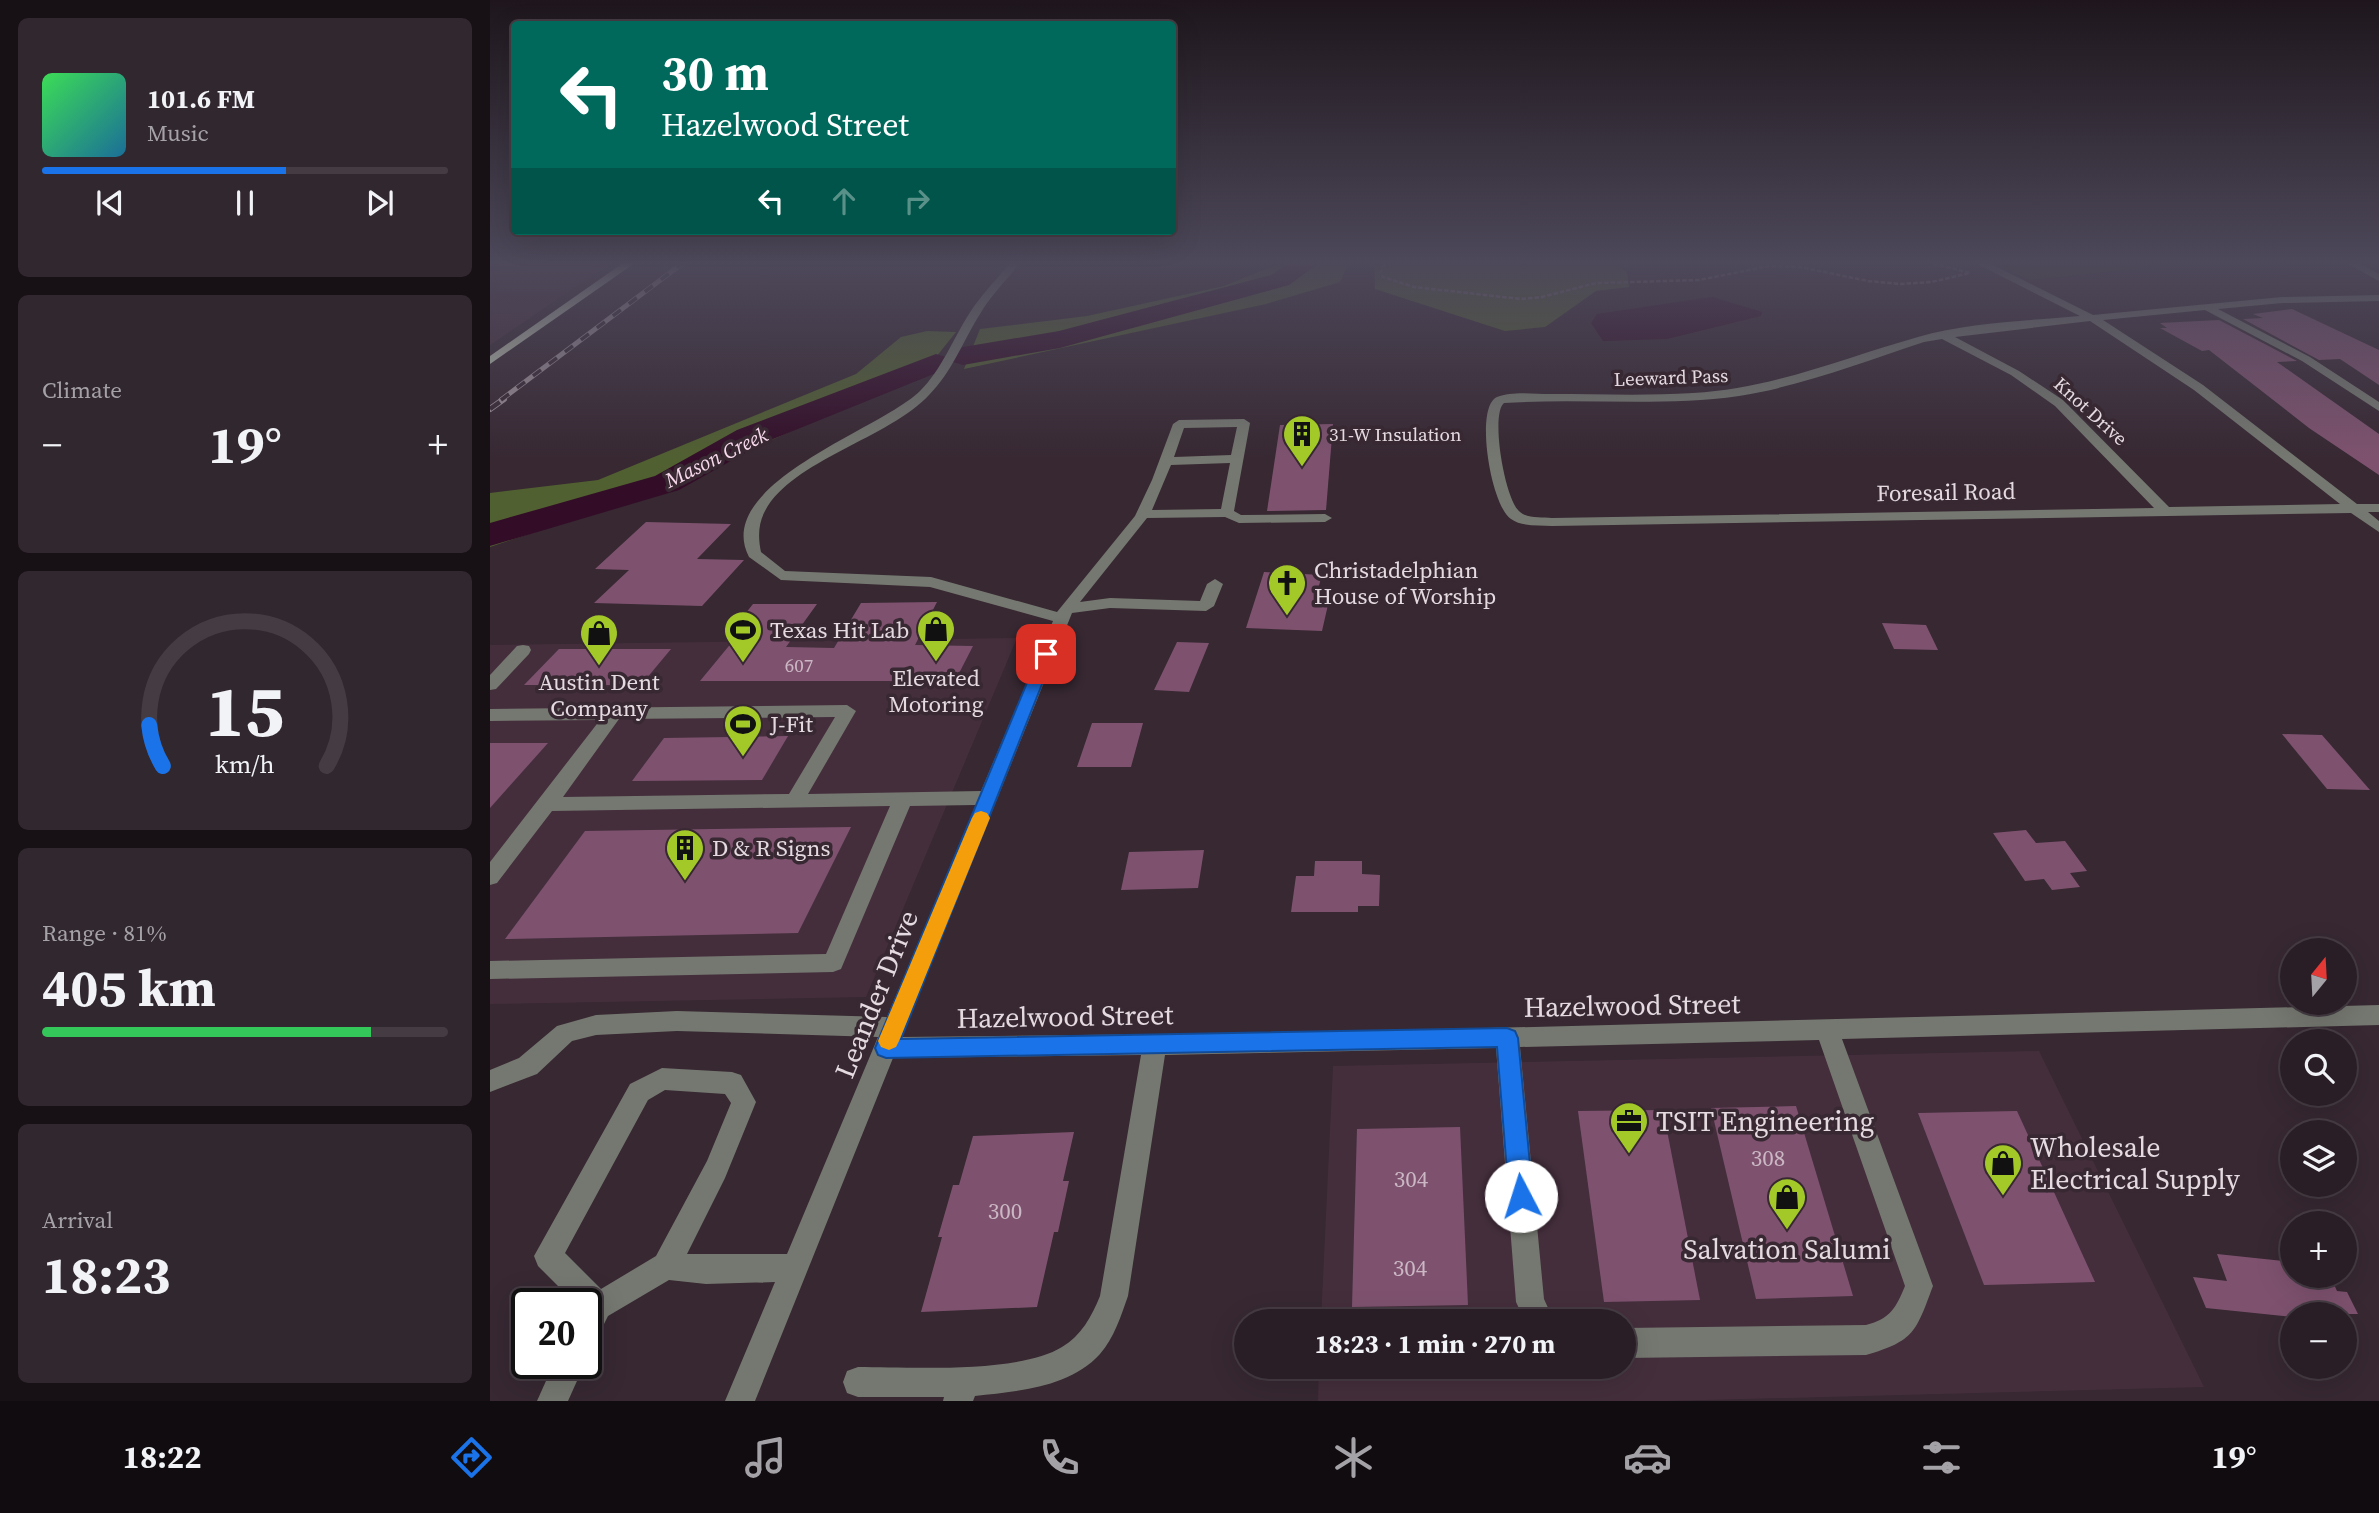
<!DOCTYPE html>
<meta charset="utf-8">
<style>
:root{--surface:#291e26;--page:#31272e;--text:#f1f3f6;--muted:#a5a2a7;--line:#453c43;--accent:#1a73e8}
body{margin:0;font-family:"Source Serif 4",serif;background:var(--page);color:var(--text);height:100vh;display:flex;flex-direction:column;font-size:26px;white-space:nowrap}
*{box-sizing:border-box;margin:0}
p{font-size:23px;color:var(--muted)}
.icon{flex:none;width:38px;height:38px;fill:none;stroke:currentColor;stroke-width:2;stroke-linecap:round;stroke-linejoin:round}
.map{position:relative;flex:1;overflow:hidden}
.side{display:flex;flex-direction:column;gap:18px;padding:18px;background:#171015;width:490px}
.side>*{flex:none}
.hud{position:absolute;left:21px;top:21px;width:665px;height:214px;border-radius:7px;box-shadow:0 7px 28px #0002,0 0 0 2px var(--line);background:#00695c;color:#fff;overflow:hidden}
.needle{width:46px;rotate:18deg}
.controls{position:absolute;left:1790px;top:938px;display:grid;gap:14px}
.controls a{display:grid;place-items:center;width:77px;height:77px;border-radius:50%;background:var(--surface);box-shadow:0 7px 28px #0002,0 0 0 2px var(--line);font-size:35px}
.speed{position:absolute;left:21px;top:1288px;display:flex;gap:14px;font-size:35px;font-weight:700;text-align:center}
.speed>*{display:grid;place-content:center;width:91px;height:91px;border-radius:50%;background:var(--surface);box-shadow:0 7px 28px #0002,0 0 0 2px var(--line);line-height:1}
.speed .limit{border:4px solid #111;border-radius:10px;background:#fff;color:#111}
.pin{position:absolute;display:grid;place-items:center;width:60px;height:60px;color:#fff;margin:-30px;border-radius:14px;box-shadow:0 4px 10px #0006}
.me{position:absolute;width:77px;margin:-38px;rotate:355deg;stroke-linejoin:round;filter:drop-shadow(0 0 5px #0008)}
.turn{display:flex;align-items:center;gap:24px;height:147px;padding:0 35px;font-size:32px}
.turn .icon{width:91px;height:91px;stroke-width:2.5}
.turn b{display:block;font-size:49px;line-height:60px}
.lanes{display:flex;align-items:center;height:66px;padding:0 35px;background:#0003;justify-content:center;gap:35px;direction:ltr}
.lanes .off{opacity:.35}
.big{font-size:52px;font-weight:700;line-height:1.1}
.side .card{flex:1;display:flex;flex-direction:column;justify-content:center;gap:10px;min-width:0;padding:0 24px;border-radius:10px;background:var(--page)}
.side .dial{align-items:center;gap:0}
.dial svg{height:182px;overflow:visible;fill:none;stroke:var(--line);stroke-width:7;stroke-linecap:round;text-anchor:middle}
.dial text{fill:var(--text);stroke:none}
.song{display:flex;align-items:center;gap:21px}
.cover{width:84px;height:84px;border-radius:10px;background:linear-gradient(135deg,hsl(130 70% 55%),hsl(200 70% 35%))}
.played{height:7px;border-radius:4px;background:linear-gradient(90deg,var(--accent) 60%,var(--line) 60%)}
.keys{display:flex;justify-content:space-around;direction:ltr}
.heat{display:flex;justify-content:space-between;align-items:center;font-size:38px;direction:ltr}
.charge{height:10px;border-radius:5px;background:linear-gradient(90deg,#34c759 81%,var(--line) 0)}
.trip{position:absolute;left:744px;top:1309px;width:402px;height:70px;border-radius:35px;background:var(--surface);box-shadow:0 7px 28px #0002,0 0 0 2px var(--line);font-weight:700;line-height:70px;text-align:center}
.dock{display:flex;height:112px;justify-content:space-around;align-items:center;background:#100c0f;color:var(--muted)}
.dock .icon{width:49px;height:49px}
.dock .active{color:var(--accent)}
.dock b{font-size:32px;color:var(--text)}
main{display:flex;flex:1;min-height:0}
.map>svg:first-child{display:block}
.built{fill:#442e3c}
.green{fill:#3a461a}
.forest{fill:#516031}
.water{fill:#330d28}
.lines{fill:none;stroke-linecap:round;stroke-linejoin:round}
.river{fill:#330d28;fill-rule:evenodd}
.building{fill:#7e526f}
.path{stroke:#81747c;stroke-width:2.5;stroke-dasharray:4.5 2;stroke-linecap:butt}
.minor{fill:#757870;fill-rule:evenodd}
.major{fill:#bdc4b2;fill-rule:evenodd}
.rail-far1-casing{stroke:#9e9199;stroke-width:5}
.rail-casing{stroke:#9e9199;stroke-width:6}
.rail-far1{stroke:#372832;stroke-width:3.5;stroke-dasharray:10;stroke-linecap:butt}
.rail{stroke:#372832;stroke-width:4.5;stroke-dasharray:12;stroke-linecap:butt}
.route{fill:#1a73e8;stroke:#114b97;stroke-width:2}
.slow{fill:#f59e0b}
.labels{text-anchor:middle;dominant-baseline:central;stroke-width:7;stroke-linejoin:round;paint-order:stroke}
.far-street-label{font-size:19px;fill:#e5dae0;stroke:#372832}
.far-poi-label{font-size:19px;fill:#e5dae0;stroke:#372832;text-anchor:start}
.number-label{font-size:19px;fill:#cbb8c4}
.far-water-label{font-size:21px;font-style:italic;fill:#f8daed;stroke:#372832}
.street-label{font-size:23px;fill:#e5dae0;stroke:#372832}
.poi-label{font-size:23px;fill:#e5dae0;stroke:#372832;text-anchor:start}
.near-number-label{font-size:23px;fill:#cbb8c4}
.near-street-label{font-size:28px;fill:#e5dae0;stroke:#372832}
.near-poi-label{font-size:28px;fill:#e5dae0;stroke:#372832;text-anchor:start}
</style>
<main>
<section class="side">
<div class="card">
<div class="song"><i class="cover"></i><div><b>101.6 FM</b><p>Music</p></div></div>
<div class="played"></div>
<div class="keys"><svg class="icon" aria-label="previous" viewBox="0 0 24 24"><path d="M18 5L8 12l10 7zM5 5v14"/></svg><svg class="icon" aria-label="pause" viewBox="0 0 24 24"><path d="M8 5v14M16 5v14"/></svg><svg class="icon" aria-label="next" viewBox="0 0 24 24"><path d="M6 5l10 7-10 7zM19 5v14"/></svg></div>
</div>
<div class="card"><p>Climate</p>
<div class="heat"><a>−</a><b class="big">19°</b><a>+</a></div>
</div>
<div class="card dial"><svg viewBox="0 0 100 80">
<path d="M14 69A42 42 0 1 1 86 69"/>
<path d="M14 69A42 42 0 0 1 8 51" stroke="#1a73e8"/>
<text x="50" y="56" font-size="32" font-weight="700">15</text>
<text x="50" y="72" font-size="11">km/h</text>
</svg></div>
<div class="card"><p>Range · 81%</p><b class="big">405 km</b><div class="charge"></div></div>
<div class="card"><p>Arrival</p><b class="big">18:23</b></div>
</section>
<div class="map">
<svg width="1889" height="1401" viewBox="0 0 1889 1401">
<rect width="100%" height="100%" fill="#372832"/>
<!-- built -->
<g class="built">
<path d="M0,263H121L0,345Z"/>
<path d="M527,638L376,997L0,1004V645Z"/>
<path d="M1549,1051L1714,1387L1178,1401H828L829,1367H1134V1321H831L843,1066Z"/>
</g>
<!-- green -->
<path class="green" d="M1502,263H1700L1540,280Z"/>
<!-- forest -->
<g class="forest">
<path d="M790,263H859L850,282L776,304L474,369L490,329L597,316L734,286Z"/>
<path d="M884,263H1125L1137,272L1139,287L1106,291L1055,327L1015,331L885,289Z"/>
<path d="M437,331L466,332L434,372L163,493L0,547V493L108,480L366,374L411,337Z"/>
</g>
<!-- water -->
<path class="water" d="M1222,297L1272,312L1271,316L1177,339L1113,341L1101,323L1107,314Z"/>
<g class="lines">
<!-- river -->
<g class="river">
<path d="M799,263H829L799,285L570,348L473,365L463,362L458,356L463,350L473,347L569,331L781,275Z"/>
<path d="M446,354L456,357L461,363L456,369L271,444L189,490L0,546V523L165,476L247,430Z"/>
</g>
</g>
<!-- building -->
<g class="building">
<path d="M1802,309L1889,350V385L1850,359L1829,360L1753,319L1773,318L1763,314Z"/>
<path d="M1729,320L1807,361L1787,362L1889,434V475L1819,428L1719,350L1712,351L1670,328H1677L1670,323Z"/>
<path d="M843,424L836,510L777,511L790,425Z"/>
<path d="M156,522L241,524L207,559L254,560L212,606L104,603L139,570L105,569Z"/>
<path d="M774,572L832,575L826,596H840L832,631L756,628Z"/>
<path d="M447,602L425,645L483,646L465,681H210L257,624H247L263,604H327L296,647L344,648L371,603Z"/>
<path d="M1392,623L1436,625L1448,650L1404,649Z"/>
<path d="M687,642L719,643L699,692L664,690Z"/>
<path d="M69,649H181L151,685H34Z"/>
<path d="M602,723H653L641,767H587Z"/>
<path d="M1792,734L1832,735L1880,790L1837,789Z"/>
<path d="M298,736L272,780L142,781L174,738Z"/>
<path d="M0,743H58L0,808Z"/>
<path d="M361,827L308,933L15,939L95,831Z"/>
<path d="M1536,830L1546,843L1575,841L1597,871L1580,873L1590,887L1562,890L1554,879L1535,881L1503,833Z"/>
<path d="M714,850L708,888L631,890L639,852Z"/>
<path d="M825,861H872V874L890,875L889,906H868V912H801L806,876H824Z"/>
<path d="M1306,1106L1363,1296L1266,1299L1221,1108Z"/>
<path d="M1173,1110L1210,1300L1114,1302L1088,1111Z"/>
<path d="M1527,1111L1605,1282L1494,1285L1428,1113Z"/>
<path d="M970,1127L978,1305L862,1307L867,1129Z"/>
<path d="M584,1132L573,1181H579L568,1232H564L547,1307L431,1312L452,1237H448L463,1185H469L483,1136Z"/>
<path d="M1727,1254L1802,1262V1276H1840L1847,1291L1857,1292L1868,1314H1802V1317L1716,1308L1703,1277L1737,1281Z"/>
</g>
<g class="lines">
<!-- path -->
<path class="path" d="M895,263L891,272L893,277L924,287L1031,299L1052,297L1106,283L1209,280L1279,266L1310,267L1378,281L1410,284L1441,282L1480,273L1442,263"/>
<!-- minor -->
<g class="minor">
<path d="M520,263H530C517,280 501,295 490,314C473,341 462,372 439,395C399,438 301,461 275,511C268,524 268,538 271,552L295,571L441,577L567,612L645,516L662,480L683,424L689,420L754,419L760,423L744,511L751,515L835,514L842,518L835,522L749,523L735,517L657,518L590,602L620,598L710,601L717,584L725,579L733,584L724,606L716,611L620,608L582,613L411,1037L846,1032L1889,1005V1025L1352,1039L1443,1286C1426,1331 1425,1341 1376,1355L1134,1358V1328L1376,1325C1400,1319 1406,1308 1415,1286L1329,1040L1030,1047L1054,1299L1064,1321H1035L1026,1302L1006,1048L675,1055L638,1296C631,1316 624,1338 610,1354C579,1388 528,1391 485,1396L483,1401H453L454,1397H368L357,1393L353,1382L357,1371L368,1367C420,1367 528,1374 572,1347C591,1336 602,1316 610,1296L651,1055L403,1058L265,1401H235L285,1282L216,1284L179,1280L118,1316L106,1340L96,1344V1304H86L48,1266L44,1256L140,1084L172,1068L242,1072L251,1075L266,1102L235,1178L197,1254H297L388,1037L187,1031L106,1035L82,1041L47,1074L0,1092V1070L29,1058L67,1026L106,1015L187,1011L397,1017L486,805L420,806L351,969L343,972L0,979V961L336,954L400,806L62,811L7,883L0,885V862L110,720L0,721V709L357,705L366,711L318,794L491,791L563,621L440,587L291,580L259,557C221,484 392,429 430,391C452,369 463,339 479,314C491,295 506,280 520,263ZM747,427L741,455L684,457L694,428ZM740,463L731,509L662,510L681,465ZM345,717L299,794L73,797L129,719ZM175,1090L235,1094L241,1103L217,1161L166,1256L111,1289L75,1253L158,1100Z"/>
<path d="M1485,263H1499L1603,315L1792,297L1889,295V301L1792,303L1728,309L1820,357L1889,402V411L1812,361L1715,310L1613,320L1713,385L1867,504H1889V512H1878L1889,521V532L1861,513L1062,526C1049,525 1032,527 1021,519C1001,506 984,407 1007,397C1022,391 1044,394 1060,394C1107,394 1155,396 1203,393C1282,389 1353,358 1428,337C1479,322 1537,321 1590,316ZM1600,321L1704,390L1850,504L1679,507L1573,400L1529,371L1465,337ZM1452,339L1521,375L1565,406L1664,508L1062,518C1052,517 1038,519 1030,512C1015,501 1000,414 1014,403C1092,398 1172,407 1249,396C1312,386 1373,362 1434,342Z"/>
<path d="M1856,263H1869L1889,274V281Z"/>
<path d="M33,645L39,646L41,650L39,654L6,689L0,690V675L27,646Z"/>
<path d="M64,1363H95L78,1401H47Z"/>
</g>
<!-- major -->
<path class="major" d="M133,263H145L0,364V356Z"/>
<defs>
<path id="rail-far1" d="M11,400L193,263"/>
<path id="rail" d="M0,409L14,399"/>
</defs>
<!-- rail-far1 casing -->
<use href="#rail-far1" class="rail-far1-casing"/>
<!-- rail casing -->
<use href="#rail" class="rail-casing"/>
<!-- rail-far1 -->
<use href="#rail-far1" class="rail-far1"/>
<!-- rail -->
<use href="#rail" class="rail"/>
</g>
<!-- sky -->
<linearGradient id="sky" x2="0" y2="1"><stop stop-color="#1e161c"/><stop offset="0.57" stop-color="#4d485a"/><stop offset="1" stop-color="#4d485a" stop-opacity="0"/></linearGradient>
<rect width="1889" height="460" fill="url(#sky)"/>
<!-- route -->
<path class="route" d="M556,649L564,654L411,1039L1017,1028L1025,1031L1028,1038L1043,1196L1039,1204L1031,1208L1022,1204L1019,1196L1007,1047L396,1058L388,1055L385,1048L549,654Z"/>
<!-- slow -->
<path class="slow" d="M491,811L497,813L500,818L409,1041L406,1047L399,1050L391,1047L388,1041L482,818L485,813Z"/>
<!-- icons -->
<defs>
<symbol id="building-pin" viewBox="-11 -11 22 30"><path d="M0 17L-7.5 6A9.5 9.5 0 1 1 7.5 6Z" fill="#a2c928" stroke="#372832"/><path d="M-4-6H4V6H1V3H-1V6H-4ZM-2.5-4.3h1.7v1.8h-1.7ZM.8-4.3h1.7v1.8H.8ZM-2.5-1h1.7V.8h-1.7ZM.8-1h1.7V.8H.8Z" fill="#111"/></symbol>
<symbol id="church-pin" viewBox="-11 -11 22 30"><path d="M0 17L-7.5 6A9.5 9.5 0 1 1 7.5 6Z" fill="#a2c928" stroke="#372832"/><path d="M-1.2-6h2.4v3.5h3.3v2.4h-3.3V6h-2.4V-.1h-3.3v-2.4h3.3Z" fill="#111"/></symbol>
<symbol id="shop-pin" viewBox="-11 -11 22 30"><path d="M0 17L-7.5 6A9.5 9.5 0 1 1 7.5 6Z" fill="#a2c928" stroke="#372832"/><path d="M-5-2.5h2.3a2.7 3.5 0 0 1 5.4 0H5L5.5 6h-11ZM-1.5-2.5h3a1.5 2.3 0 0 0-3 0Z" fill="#111"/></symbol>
<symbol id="stadium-pin" viewBox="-11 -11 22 30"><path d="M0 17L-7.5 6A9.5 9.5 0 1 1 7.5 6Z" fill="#a2c928" stroke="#372832"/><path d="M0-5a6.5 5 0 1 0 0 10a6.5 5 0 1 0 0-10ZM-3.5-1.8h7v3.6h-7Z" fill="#111"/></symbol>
<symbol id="office-pin" viewBox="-11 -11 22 30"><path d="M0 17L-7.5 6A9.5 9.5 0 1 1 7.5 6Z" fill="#a2c928" stroke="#372832"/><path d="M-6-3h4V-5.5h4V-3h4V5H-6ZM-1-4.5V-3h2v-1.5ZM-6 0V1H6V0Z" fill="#111"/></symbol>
</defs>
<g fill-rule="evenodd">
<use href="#building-pin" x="790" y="412" width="44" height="60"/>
<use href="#church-pin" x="775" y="561" width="44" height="60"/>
<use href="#shop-pin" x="424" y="607" width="44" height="60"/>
<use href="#stadium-pin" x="231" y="608" width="44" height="60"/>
<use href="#shop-pin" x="87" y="611" width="44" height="60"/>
<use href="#stadium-pin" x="231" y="702" width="44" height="60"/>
<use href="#building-pin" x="173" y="826" width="44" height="60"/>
<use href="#office-pin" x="1117" y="1099" width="44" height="60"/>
<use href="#shop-pin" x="1491" y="1141" width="44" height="60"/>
<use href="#shop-pin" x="1275" y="1175" width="44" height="60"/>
</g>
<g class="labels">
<!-- far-street labels -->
<g class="far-street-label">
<text transform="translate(1181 377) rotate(-2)">Leeward Pass</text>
<text transform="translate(1601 411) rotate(42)">Knot Drive</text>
</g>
<!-- far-poi labels -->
<g class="far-poi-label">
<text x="839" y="434">31-W Insulation</text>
</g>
<!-- number labels -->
<g class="number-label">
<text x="309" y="665">607</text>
</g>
<!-- far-water labels -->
<g class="far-water-label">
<text transform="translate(226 457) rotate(-26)">Mason Creek</text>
</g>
<!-- street labels -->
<g class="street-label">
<text transform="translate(1456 492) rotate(-1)">Foresail Road</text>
</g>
<!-- poi labels -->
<g class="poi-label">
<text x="824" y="570">Christadelphian<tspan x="824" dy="26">House of Worship</tspan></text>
<text x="280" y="630">Texas Hit Lab</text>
<text x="446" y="678" text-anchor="middle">Elevated<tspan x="446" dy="26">Motoring</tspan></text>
<text x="109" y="682" text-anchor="middle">Austin Dent<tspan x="109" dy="26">Company</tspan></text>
<text x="280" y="724">J-Fit</text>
<text x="222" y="848">D &amp; R Signs</text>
</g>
<!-- near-number labels -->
<g class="near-number-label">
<text x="1278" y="1158">308</text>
<text x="921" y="1179">304</text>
<text x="515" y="1211">300</text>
<text x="920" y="1268">304</text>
</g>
<!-- near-street labels -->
<g class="near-street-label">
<text transform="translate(386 994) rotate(-68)">Leander Drive</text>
<text transform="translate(1142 1005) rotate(-1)">Hazelwood Street</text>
<text transform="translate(575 1016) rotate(-1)">Hazelwood Street</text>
</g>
<!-- near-poi labels -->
<g class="near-poi-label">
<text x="1166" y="1121">TSIT Engineering</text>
<text x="1540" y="1147">Wholesale<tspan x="1540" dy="32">Electrical Supply</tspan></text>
<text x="1297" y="1249" text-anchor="middle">Salvation Salumi</text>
</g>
</g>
</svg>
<div class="controls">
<a><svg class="needle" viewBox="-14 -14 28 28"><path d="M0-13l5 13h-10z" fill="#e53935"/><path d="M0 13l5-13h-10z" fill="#a5a2a7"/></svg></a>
<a><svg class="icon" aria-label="search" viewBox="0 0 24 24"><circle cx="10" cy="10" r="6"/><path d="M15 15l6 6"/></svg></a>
<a><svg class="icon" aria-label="layers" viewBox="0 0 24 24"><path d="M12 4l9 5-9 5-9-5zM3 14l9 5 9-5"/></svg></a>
<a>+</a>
<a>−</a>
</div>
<div class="speed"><div class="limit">20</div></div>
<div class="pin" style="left:556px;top:654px;background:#d93025"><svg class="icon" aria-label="arrive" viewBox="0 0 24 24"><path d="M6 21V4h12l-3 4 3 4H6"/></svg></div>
<svg class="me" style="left:1031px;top:1196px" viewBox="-20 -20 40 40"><circle r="19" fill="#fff"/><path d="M0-13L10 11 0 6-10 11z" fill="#1a73e8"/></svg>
<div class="trip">18:23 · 1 min · 270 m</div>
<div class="hud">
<div class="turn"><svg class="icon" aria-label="left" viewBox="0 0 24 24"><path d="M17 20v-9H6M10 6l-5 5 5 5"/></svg><div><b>30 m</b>Hazelwood Street</div></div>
<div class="lanes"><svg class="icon" aria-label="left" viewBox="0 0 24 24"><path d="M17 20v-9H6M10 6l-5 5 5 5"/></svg><svg class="icon off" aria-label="ahead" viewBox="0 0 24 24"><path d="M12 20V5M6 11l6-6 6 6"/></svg><svg class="icon off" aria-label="right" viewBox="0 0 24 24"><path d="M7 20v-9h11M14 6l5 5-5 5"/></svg></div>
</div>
</div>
</main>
<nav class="dock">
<b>18:22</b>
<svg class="icon active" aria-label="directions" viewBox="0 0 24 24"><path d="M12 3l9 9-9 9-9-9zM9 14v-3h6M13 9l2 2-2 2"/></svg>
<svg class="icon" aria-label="music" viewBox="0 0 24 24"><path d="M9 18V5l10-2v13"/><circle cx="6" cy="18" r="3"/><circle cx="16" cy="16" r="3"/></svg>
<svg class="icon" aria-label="phone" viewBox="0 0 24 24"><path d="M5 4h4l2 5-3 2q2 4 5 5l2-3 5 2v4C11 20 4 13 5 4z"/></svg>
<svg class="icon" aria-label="climate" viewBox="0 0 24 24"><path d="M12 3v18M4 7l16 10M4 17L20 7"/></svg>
<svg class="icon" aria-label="car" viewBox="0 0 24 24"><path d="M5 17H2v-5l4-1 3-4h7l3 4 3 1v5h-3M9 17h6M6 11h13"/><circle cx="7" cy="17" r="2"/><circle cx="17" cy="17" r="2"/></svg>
<svg class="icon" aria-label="filters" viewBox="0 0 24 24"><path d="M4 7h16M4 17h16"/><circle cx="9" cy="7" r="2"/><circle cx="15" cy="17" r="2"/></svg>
<b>19°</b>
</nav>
